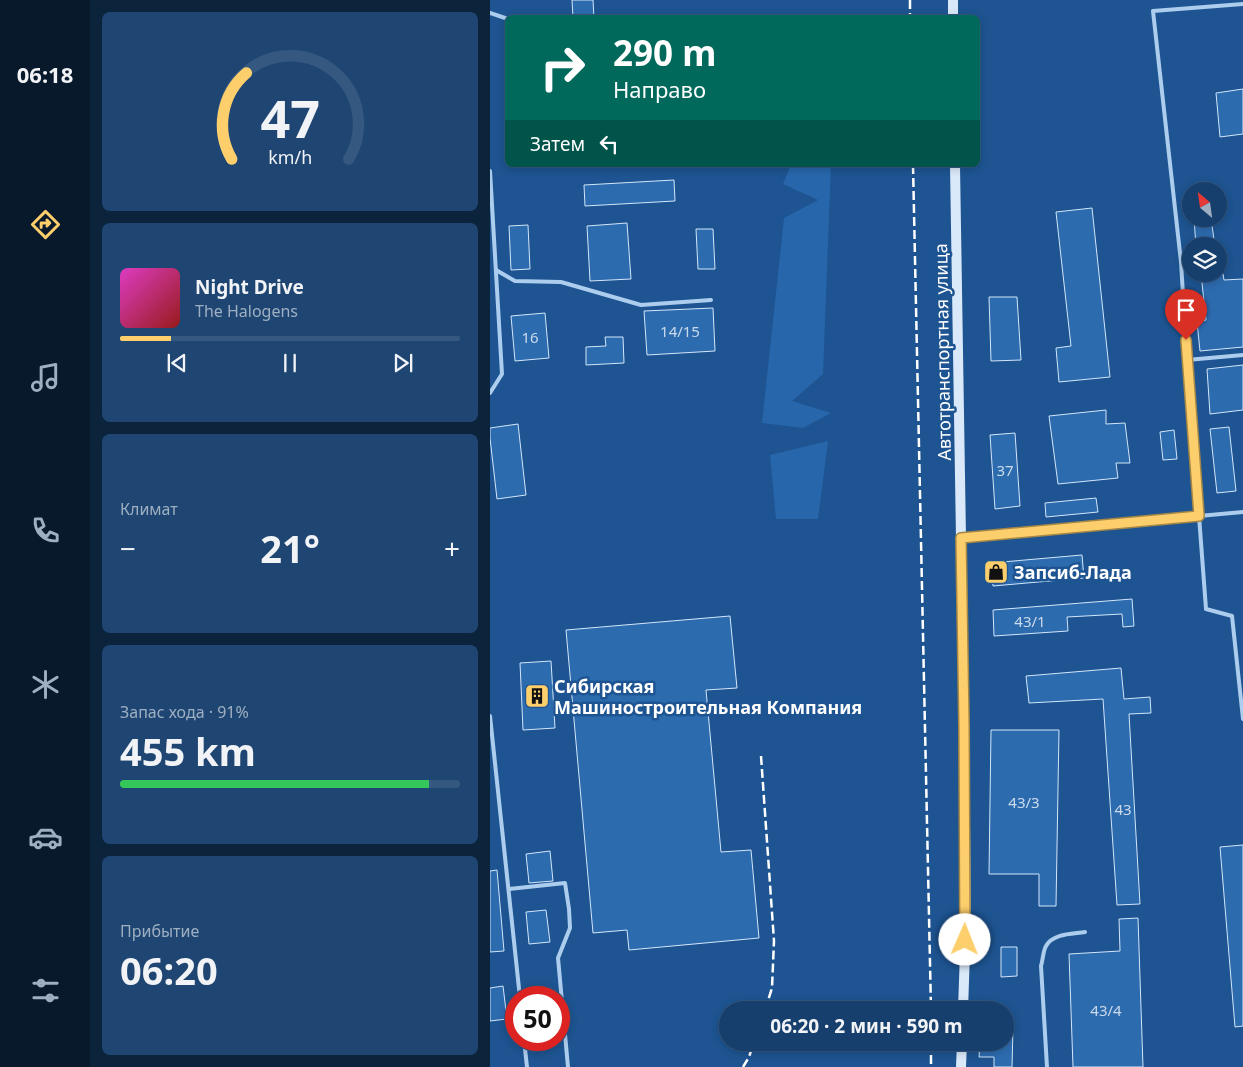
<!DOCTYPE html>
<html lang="ru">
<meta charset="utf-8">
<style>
:root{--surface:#163f6d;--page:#1f4672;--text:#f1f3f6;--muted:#9eafc2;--line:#355880;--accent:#fdce6c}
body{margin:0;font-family:"Noto Sans",sans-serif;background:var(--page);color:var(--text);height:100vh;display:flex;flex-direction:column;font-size:19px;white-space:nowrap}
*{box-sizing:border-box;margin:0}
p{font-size:16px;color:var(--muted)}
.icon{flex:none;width:28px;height:28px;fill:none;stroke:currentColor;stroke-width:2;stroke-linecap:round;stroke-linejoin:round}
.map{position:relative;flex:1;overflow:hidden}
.side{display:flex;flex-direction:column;gap:12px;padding:12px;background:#0c233c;width:400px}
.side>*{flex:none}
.hud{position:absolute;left:15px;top:15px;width:475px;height:152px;border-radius:8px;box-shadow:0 2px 8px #0003,0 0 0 1px var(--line);background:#00695c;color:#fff;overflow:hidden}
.needle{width:32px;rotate:331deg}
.fabs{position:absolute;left:692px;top:182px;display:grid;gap:10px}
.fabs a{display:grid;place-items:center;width:45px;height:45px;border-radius:50%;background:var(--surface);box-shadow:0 2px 8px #0003,0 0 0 1px var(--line);font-size:25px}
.speed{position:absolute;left:15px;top:986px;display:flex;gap:10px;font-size:25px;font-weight:700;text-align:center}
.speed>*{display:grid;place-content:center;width:65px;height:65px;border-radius:50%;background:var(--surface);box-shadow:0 2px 8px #0003,0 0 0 1px var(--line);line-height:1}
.speed .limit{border:8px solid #d22;background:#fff;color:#111}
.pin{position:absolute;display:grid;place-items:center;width:42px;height:42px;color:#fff;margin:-51px -21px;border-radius:50% 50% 50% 0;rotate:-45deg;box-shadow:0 0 5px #0007}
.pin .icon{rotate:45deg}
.me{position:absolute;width:55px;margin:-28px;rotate:1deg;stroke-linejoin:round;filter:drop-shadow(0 0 4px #0008)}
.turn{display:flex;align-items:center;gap:18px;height:105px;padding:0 25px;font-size:22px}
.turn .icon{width:65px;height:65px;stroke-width:2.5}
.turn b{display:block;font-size:35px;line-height:42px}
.then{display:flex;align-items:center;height:48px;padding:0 25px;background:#0003;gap:10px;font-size:19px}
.big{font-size:38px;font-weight:700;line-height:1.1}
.side .widget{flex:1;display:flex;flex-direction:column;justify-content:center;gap:8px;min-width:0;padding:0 18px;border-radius:8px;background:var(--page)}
.side .dial{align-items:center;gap:0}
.dial svg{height:130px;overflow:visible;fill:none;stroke:var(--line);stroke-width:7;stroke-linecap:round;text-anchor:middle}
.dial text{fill:var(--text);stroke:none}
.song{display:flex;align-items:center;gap:15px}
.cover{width:60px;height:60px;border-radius:8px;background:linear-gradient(135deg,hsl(310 70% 55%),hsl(0 70% 35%))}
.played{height:5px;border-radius:2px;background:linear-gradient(90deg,var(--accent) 15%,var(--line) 15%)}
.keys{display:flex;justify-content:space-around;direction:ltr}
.heat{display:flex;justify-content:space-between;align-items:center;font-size:28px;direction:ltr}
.charge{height:8px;border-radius:4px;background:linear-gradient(90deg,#34c759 91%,var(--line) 0)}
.trip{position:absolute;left:229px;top:1001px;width:295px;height:50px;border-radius:25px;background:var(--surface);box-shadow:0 2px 8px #0003,0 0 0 1px var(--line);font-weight:700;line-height:50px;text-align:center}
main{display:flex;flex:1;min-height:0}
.tabs{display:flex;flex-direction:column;width:90px;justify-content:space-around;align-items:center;background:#09192c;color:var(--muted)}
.tabs .icon{width:35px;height:35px}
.tabs .on{color:var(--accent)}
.tabs b{font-size:22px;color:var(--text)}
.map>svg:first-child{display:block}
.green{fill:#2766aa}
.building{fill:#2d6baf;stroke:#d3e6fa}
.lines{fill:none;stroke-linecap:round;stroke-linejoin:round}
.service{stroke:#adcdee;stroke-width:4}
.secondary{stroke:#dae9fa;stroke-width:10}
.rail{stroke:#fff;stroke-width:2.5;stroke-dasharray:9 4;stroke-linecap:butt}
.route-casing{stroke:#a48646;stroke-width:12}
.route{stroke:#fdce6c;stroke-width:9}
.labels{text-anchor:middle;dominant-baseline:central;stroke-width:5;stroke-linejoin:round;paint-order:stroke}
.number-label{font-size:15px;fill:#cadaeb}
.street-label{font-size:18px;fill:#fff;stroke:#1d5491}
.poi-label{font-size:18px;font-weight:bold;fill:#fff;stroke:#1d5491;text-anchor:start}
</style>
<main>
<nav class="tabs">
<b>06:18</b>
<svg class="icon on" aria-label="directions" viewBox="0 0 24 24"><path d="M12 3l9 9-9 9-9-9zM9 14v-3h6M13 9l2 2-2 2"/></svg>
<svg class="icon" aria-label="music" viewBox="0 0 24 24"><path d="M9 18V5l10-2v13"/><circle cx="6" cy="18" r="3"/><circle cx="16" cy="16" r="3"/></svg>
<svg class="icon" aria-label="phone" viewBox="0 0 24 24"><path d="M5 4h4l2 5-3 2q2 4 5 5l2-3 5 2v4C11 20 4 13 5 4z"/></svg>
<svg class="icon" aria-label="climate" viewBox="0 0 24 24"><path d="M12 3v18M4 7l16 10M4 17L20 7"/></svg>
<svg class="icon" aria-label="car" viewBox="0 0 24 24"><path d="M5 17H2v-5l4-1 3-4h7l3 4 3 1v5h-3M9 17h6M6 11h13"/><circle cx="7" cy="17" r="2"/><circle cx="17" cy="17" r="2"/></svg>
<svg class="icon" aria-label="filters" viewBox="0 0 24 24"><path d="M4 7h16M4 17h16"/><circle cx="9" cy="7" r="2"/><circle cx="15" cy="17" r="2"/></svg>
</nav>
<section class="side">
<div class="widget dial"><svg viewBox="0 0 100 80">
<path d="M14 69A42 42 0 1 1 86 69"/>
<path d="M14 69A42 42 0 0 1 23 16" stroke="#fdce6c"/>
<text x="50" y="56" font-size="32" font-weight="700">47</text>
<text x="50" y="72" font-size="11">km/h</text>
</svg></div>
<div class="widget">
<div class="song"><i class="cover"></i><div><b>Night Drive</b><p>The Halogens</p></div></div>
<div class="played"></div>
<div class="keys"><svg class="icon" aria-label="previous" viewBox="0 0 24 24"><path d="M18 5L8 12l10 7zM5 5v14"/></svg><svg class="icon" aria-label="pause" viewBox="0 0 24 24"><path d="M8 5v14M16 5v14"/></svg><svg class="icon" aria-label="next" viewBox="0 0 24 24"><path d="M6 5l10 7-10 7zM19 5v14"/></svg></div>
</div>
<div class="widget"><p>Климат</p>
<div class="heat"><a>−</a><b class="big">21°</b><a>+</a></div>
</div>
<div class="widget"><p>Запас хода · 91%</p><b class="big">455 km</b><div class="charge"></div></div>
<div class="widget"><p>Прибытие</p><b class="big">06:20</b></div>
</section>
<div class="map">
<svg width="753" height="1067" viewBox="0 0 753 1067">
<rect width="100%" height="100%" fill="#1d5491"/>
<!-- green -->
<g class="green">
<path d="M301,165H341L333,374L302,401L341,413L313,428L272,423L294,218L328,200L293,184Z"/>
<path d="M338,441L328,519H286L280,455Z"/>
</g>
<!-- building -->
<g class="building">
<path d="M82,0H103L104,18H83Z"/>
<path d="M753,89V134L730,137L726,93Z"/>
<path d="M184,180L185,201L95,206L94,185Z"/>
<path d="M602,208L620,377L569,382L566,348L581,346L566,212Z"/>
<path d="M704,219H721L725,246H706Z"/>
<path d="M137,223L141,279L100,281L97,226Z"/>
<path d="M38,225L40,269L21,270L19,226Z"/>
<path d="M206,229H223L225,269H208Z"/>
<path d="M711,274H733L734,280L753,279V347L710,351L707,322L716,320Z"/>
<path d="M499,297H527L531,360L501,361Z"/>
<path d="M223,308L225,351L157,355L154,311Z"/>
<path d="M55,313L59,358L25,361L21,316Z"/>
<path d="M115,337H133L134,363L96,365V347L116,346Z"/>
<path d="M753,365V410L720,414L717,369Z"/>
<path d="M616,410V424L635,423L640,463H626L628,478L568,484L559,416Z"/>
<path d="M28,424L36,495L7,499L0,438V428Z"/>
<path d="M739,427L746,491L727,493L720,429Z"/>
<path d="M684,430L687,459L673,460L670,432Z"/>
<path d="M525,433L530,506L505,509L500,435Z"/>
<path d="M606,498L608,512L556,517L555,503Z"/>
<path d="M592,555L594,578L503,586L501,563Z"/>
<path d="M642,599L644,626L633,627L632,614L577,617L578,631L504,636L503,610Z"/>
<path d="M240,616L247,688L216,690L231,852L261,850L269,938L139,950L137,930L103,933L76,630Z"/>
<path d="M61,661L65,728L33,730L30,663Z"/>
<path d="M631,668L634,699L660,697L661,713L639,714L650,904L627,905L613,699L539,703L536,676Z"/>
<path d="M501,730H569L566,906H549V874H499Z"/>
<path d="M753,845V1026L745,1027L730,847Z"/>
<path d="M60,851L63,881L39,883L36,854Z"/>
<path d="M7,870L14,951L0,952V871Z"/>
<path d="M56,910L60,942L39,944L36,912Z"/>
<path d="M648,918L653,1067H583L579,954L630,951L629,919Z"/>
<path d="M511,947H527V976L511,977Z"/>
<path d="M13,986L17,1019L0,1021V988Z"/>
<path d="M515,1028H523L522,1067H504V1057H489L490,1042H515Z"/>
</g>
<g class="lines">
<!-- service -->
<g class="service">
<path d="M0,13L18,19"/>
<path d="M0,171L12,374L0,393"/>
<path d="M6,270L25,281L71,282L151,305L221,300"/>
<path d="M697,360L753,355"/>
<path d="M753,512L709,516L716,609L742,616L753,719"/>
<path d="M471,538L709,516L697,360L691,262L663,11L753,4"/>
<path d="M0,716L30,998"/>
<path d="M19,889L75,883L79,909L80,928L68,958L78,1067"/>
<path d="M34,1040L37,1067"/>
<path d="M557,1067L551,966C553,960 553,951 556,946C563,933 583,934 595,932"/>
</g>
<!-- secondary -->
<g class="secondary">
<path d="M463,0V18"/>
<path d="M465,165L474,725L476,923L473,1010"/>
<path d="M471,1067L472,1042"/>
</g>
<!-- rail -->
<g class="rail">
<path d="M420,0V18"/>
<path d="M423,165L441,1010"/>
<path d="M271,756L284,941L282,988L275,1010"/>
<path d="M441,1042V1067"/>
<path d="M253,1067L259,1057L264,1042"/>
</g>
</g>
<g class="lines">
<defs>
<path id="route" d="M475,940L474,725L471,538L709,516L696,340"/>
</defs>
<!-- route casing -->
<use href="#route" class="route-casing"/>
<!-- route -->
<use href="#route" class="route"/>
</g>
<!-- icons -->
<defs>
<symbol id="shop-square" viewBox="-11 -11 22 22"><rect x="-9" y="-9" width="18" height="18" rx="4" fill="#fdce6c" stroke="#1d5491"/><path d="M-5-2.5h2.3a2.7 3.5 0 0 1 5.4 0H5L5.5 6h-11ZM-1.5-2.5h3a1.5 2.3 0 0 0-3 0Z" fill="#111"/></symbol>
<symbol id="building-square" viewBox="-11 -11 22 22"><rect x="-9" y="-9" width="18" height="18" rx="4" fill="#fdce6c" stroke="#1d5491"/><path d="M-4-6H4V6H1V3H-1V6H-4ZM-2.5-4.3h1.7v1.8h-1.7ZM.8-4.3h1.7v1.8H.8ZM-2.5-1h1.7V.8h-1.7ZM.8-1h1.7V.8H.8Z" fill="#111"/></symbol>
</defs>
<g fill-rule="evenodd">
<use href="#shop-square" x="492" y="558" width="28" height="28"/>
<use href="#building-square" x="33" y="682" width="28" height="28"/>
</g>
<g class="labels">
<!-- number labels -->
<g class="number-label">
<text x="190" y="331">14/15</text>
<text x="40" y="337">16</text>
<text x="515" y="470">37</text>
<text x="540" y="621">43/1</text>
<text x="534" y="802">43/3</text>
<text x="633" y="809">43</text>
<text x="616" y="1010">43/4</text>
</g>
<!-- street labels -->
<g class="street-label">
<text transform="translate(452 352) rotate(-91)">Автотранспортная улица</text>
</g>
<!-- poi labels -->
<g class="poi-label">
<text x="524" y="572">Запсиб-Лада</text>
<text x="64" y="686">Сибирская<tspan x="64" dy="21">Машиностроительная Компания</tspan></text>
</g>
</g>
</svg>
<div class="fabs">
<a><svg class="needle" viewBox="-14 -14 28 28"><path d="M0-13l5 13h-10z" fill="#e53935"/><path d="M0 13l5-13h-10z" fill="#9eafc2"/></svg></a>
<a><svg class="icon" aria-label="layers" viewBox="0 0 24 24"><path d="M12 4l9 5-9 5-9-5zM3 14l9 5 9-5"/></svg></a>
</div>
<div class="speed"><div class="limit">50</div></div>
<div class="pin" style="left:696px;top:340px;background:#d93025"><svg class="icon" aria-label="arrive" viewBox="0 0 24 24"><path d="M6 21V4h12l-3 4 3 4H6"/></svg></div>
<svg class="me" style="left:475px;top:940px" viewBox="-20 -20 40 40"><circle r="19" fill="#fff"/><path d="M0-13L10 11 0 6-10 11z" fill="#fdce6c"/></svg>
<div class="trip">06:20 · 2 мин · 590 m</div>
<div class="hud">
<div class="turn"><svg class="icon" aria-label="right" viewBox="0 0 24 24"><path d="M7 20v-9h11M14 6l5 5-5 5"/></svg><div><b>290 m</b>Направо</div></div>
<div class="then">Затем<svg class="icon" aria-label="left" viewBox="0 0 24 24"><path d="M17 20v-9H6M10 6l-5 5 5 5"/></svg></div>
</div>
</div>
</main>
